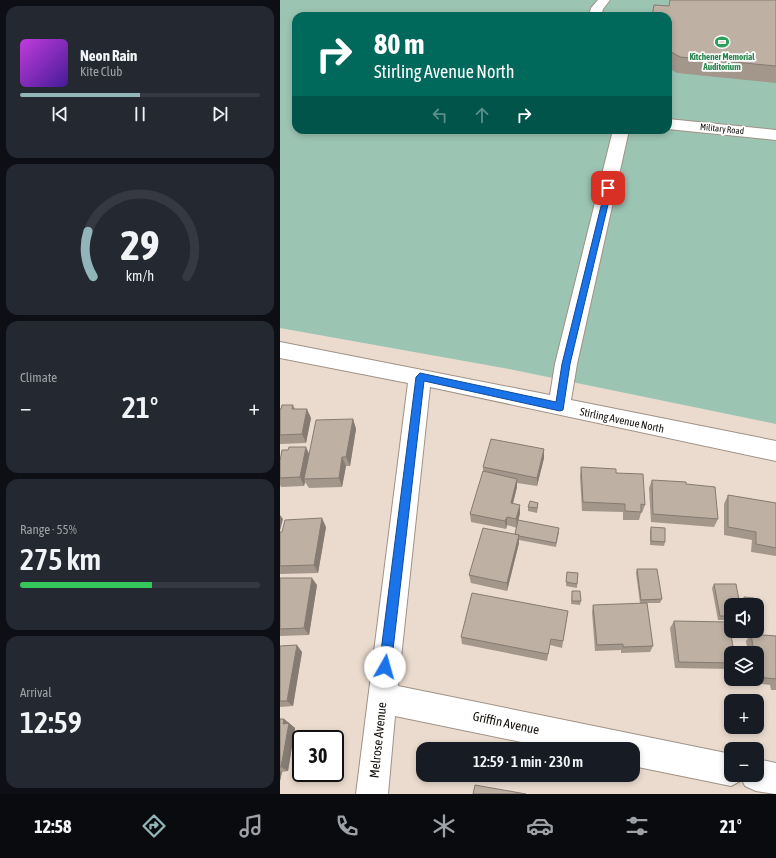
<!DOCTYPE html>
<meta charset="utf-8">
<style>
:root{--surface:#171b24;--page:#242831;--text:#f1f3f6;--muted:#9ea1a6;--line:#363941;--accent:#92b5b9}
body{margin:0;font-family:"Asap Condensed",sans-serif;background:var(--page);color:var(--text);height:100vh;display:flex;flex-direction:column;font-size:15px;white-space:nowrap}
*{box-sizing:border-box;margin:0}
p{font-size:13px;color:var(--muted)}
.icon{flex:none;width:22px;height:22px;fill:none;stroke:currentColor;stroke-width:2;stroke-linecap:round;stroke-linejoin:round}
.map{position:relative;flex:1;overflow:hidden}
.drawer{display:flex;flex-direction:column;gap:6px;padding:6px;background:#0d0f14;width:280px}
.drawer>*{flex:none}
.banner{position:absolute;left:12px;top:12px;width:380px;height:122px;border-radius:12px;box-shadow:0 2px 6px #0003;background:#00695c;color:#fff;overflow:hidden}
.fabs{position:absolute;left:444px;top:598px;display:grid;gap:8px}
.fabs a{display:grid;place-items:center;width:40px;height:40px;border-radius:8px;background:var(--surface);box-shadow:0 2px 6px #0003;font-size:20px}
.speed{position:absolute;left:12px;top:730px;display:flex;gap:8px;font-size:20px;font-weight:700;text-align:center}
.speed>*{display:grid;place-content:center;width:52px;height:52px;border-radius:50%;background:var(--surface);box-shadow:0 2px 6px #0003;line-height:1}
.speed .limit{border:2px solid #111;border-radius:6px;background:#fff;color:#111}
.pin{position:absolute;display:grid;place-items:center;width:34px;height:34px;color:#fff;margin:-17px;border-radius:8px;box-shadow:0 2px 6px #0006}
.me{position:absolute;width:44px;margin:-22px;rotate:7deg;stroke-linejoin:round;filter:drop-shadow(0 0 3px #0008)}
.turn{display:flex;align-items:center;gap:14px;height:84px;padding:0 16px;font-size:18px}
.turn .icon{width:52px;height:52px;stroke-width:2.5}
.turn b{display:block;font-size:28px;line-height:34px}
.lanes{display:flex;align-items:center;height:38px;padding:0 16px;background:#0003;justify-content:center;gap:20px;direction:ltr}
.lanes .off{opacity:.35}
.big{font-size:30px;font-weight:600;line-height:1.1}
.drawer .card{flex:1;display:flex;flex-direction:column;justify-content:center;gap:6px;min-width:0;padding:0 14px;border-radius:12px;background:var(--page)}
.drawer .dial{align-items:center;gap:0}
.dial svg{height:104px;overflow:visible;fill:none;stroke:var(--line);stroke-width:7;stroke-linecap:round;text-anchor:middle}
.dial text{fill:var(--text);stroke:none}
.song{display:flex;align-items:center;gap:12px}
.cover{width:48px;height:48px;border-radius:6px;background:linear-gradient(135deg,hsl(290 70% 55%),hsl(260 70% 35%))}
.played{height:4px;border-radius:2px;background:linear-gradient(90deg,var(--accent) 50%,var(--line) 50%)}
.keys{display:flex;justify-content:space-around;direction:ltr}
.heat{display:flex;justify-content:space-between;align-items:center;font-size:22px;direction:ltr}
.charge{height:6px;border-radius:3px;background:linear-gradient(90deg,#34c759 55%,var(--line) 0)}
.trip{position:absolute;left:136px;top:742px;width:224px;height:40px;border-radius:12px;background:var(--surface);box-shadow:0 2px 6px #0003;font-weight:600;line-height:40px;text-align:center}
.dock{display:flex;height:64px;justify-content:space-around;align-items:center;background:#090b0e;color:var(--muted)}
.dock .icon{width:28px;height:28px}
.dock .on{color:var(--accent)}
.dock b{font-size:18px;color:var(--text)}
main{display:flex;flex:1;min-height:0}
.map>svg:first-child{display:block}
.green{fill:#9cc4b2;fill-rule:evenodd}
.lines{fill:none;stroke-linecap:round;stroke-linejoin:round}
.minor-casing{stroke:#a09286;stroke-width:2}
.minor{fill:#fff;fill-rule:evenodd}
.wall{fill:#a3978c}
.shaded-wall{fill:#857b72}
.building{fill:#beb0a3;stroke:#857b72}
.route{fill:#1a73e8;stroke:#114b97}
.labels{text-anchor:middle;dominant-baseline:central;stroke-width:3.5;stroke-linejoin:round;paint-order:stroke}
.far-leisure-label{font-size:9px;font-weight:bold;fill:#27864d;stroke:#fff}
.far-street-label{font-size:9px;fill:#15100c;stroke:#fff}
.street-label{font-size:11px;fill:#15100c;stroke:#fff}
.near-street-label{font-size:13px;fill:#15100c;stroke:#fff}
</style>
<main>
<section class="drawer">
<div class="card">
<div class="song"><i class="cover"></i><div><b>Neon Rain</b><p>Kite Club</p></div></div>
<div class="played"></div>
<div class="keys"><svg class="icon" aria-label="previous" viewBox="0 0 24 24"><path d="M18 5L8 12l10 7zM5 5v14"/></svg><svg class="icon" aria-label="pause" viewBox="0 0 24 24"><path d="M8 5v14M16 5v14"/></svg><svg class="icon" aria-label="next" viewBox="0 0 24 24"><path d="M6 5l10 7-10 7zM19 5v14"/></svg></div>
</div>
<div class="card dial"><svg viewBox="0 0 100 80">
<path d="M14 69A42 42 0 1 1 86 69"/>
<path d="M14 69A42 42 0 0 1 10 34" stroke="#92b5b9"/>
<text x="50" y="56" font-size="32" font-weight="700">29</text>
<text x="50" y="72" font-size="11">km/h</text>
</svg></div>
<div class="card"><p>Climate</p>
<div class="heat"><a>−</a><b class="big">21°</b><a>+</a></div>
</div>
<div class="card"><p>Range · 55%</p><b class="big">275 km</b><div class="charge"></div></div>
<div class="card"><p>Arrival</p><b class="big">12:59</b></div>
</section>
<div class="map">
<svg width="496" height="794" viewBox="0 0 496 794">
<rect width="100%" height="100%" fill="#eadbce"/>
<!-- green -->
<path class="green" d="M0,0H496V424L229,369L0,328ZM16,16H388V130H16Z"/>
<g class="lines">
<defs>
<g id="minor">
<path d="M318,0H330L323,9L321,16H309L311,8Z"/>
<path d="M388,119L496,130V140L388,129Z"/>
<path d="M333,130H349L297,364L291,400L496,441V461L150,387L118,686L451,754V775H477V759L496,763V794L476,791L465,786L462,780L451,786L353,766V749H275L115,716L108,794H76L128,383L0,358V342L270,395L275,364Z"/>
</g>
</defs>
<!-- minor casing -->
<use href="#minor" class="minor-casing"/>
<!-- minor -->
<use href="#minor" class="minor"/>
</g>
<!-- wall -->
<g class="wall">
<path d="M496,0V83L397,73L388,68V16L389,6Z"/>
<path d="M13,405L15,409L31,418L26,443L0,444V409Z"/>
<path d="M73,419L76,429L70,466H66L62,487L29,488L25,482L24,486L1,487L0,485V461L29,454Z"/>
<path d="M264,458L257,486L237,483V487L233,503L240,513L238,520L279,532L276,547L239,540V543L227,591L191,583L189,575L235,534L237,528L227,525L226,529L191,522L190,514L203,472V467Z"/>
<path d="M301,467L336,473L365,505L362,513H361L359,520H343V512L302,511L300,476Z"/>
<path d="M372,480L406,484L438,519L434,527L371,522L369,488Z"/>
<path d="M448,495L496,503V556L471,552L472,540L444,535V504Z"/>
<path d="M258,503V507L257,513L248,511V507Z"/>
<path d="M46,527L38,573L0,574V532Z"/>
<path d="M371,527L385,542L384,546L370,545V531Z"/>
<path d="M357,569L382,599L380,603H360L356,573Z"/>
<path d="M287,572L298,573L297,588L286,586Z"/>
<path d="M0,578L37,585L29,635L0,636Z"/>
<path d="M434,584L451,605V620H438L432,588Z"/>
<path d="M292,591L301,601L300,605L291,604Z"/>
<path d="M464,597L475,605H462L461,601Z"/>
<path d="M313,605L373,646L370,652L341,653V650L315,651L312,612Z"/>
<path d="M288,611L282,648L270,645L267,661L182,644L181,637Z"/>
<path d="M394,621L451,653V669L395,668L390,628Z"/>
<path d="M471,634L496,636V690H491L490,685L472,683V679H477V653H468L466,641Z"/>
<path d="M0,646L22,652L13,706L0,707Z"/>
<path d="M0,719H4L15,728L8,771L2,772L0,781Z"/>
</g>
<!-- shaded-wall -->
<g class="shaded-wall">
<path d="M27,409L31,418L26,443L22,434Z"/>
<path d="M73,419L76,429L70,466L66,457Z"/>
<path d="M26,447L30,456L24,479L25,482L24,486L20,477Z"/>
<path d="M264,449V458L257,486V478Z"/>
<path d="M62,457L66,466L62,487L59,478Z"/>
<path d="M237,479V487L231,511V503Z"/>
<path d="M240,505V513L237,528L236,519Z"/>
<path d="M0,515L3,519L0,531Z"/>
<path d="M227,517V525L226,529L225,521Z"/>
<path d="M42,518L46,527L38,573L34,565Z"/>
<path d="M239,535V543L227,591V583Z"/>
<path d="M32,578L37,585L29,635L24,628Z"/>
<path d="M17,645L22,652L13,706L7,701Z"/>
<path d="M4,719L15,728L8,771L1,767L3,724Z"/>
<path d="M0,771L2,772L0,781Z"/>
</g>
<!-- building -->
<g class="building">
<path d="M390,0H496V66L400,57L388,50V42L390,32H388V16H372L374,5L389,6Z"/>
<path d="M2,405H13L12,409H27L22,434L0,435V409H1Z"/>
<path d="M73,419L66,457H62L59,478L24,479L36,420Z"/>
<path d="M211,439L264,449L257,478L203,467Z"/>
<path d="M9,447H26L20,477L0,478V461L2,450H8Z"/>
<path d="M301,467L336,469V473L363,474L365,505L361,504V512L345,511V504L303,502Z"/>
<path d="M203,471L237,479L231,503L240,505L236,519L227,517L225,521L190,514Z"/>
<path d="M372,480L406,482V484L435,487L438,519L373,514Z"/>
<path d="M448,495L496,503V548L476,544V532L448,527Z"/>
<path d="M250,501L258,503L257,508L248,507Z"/>
<path d="M42,518L34,565L0,566V532H2L5,520Z"/>
<path d="M238,520L279,528L276,543L239,536V535L235,534Z"/>
<path d="M371,527L385,528V542L371,541Z"/>
<path d="M203,528L239,535L227,583L189,575Z"/>
<path d="M357,569H377L382,599L361,600Z"/>
<path d="M287,572L298,573L297,584L286,582Z"/>
<path d="M0,578H32L24,628L0,629Z"/>
<path d="M434,584H456L460,605H451V616H440Z"/>
<path d="M292,591H300L301,601H292Z"/>
<path d="M192,593L288,611L283,641L271,639L268,654L181,637Z"/>
<path d="M464,597L474,598L475,605H464Z"/>
<path d="M367,603L373,646L343,647V644L317,645L313,605Z"/>
<path d="M394,621L449,622L454,653H451V663L399,662Z"/>
<path d="M471,634L496,636V679L478,677L477,672V653H474Z"/>
<path d="M17,645L7,701H0V646Z"/>
<path d="M0,719H4L3,724L9,723L1,767H0Z"/>
<path d="M195,785L246,794H193Z"/>
</g>
<!-- route -->
<path class="route" d="M326,186L332,188L290,364L283,410L280,411L144,381L111,667L110,671L105,673L101,671L99,667L136,377L140,373L276,402L282,364Z"/>
<!-- icons -->
<defs>
<symbol id="stadium-bare" viewBox="-9 -9 18 18"><path d="M0-5a6.5 5 0 1 0 0 10a6.5 5 0 1 0 0-10ZM-3.5-1.8h7v3.6h-7Z" fill="#2e9e5b" stroke="#fff" stroke-width="2.5" paint-order="stroke"/></symbol>
</defs>
<g fill-rule="evenodd">
<use href="#stadium-bare" x="432" y="32" width="20" height="20"/>
</g>
<g class="labels">
<!-- far-leisure labels -->
<g class="far-leisure-label">
<text x="442" y="57">Kitchener Memorial<tspan x="442" dy="10">Auditorium</tspan></text>
</g>
<!-- far-street labels -->
<g class="far-street-label">
<text transform="translate(442 129) rotate(6)">Military Road</text>
</g>
<!-- street labels -->
<g class="street-label">
<text transform="translate(342 420) rotate(12)">Stirling Avenue North</text>
</g>
<!-- near-street labels -->
<g class="near-street-label">
<text transform="translate(226 723) rotate(12)">Griffin Avenue</text>
<text transform="translate(98 740) rotate(-84)">Melrose Avenue</text>
</g>
</g>
</svg>
<div class="fabs">
<a><svg class="icon" aria-label="sound" viewBox="0 0 24 24"><path d="M4 9h4l5-4v14l-5-4H4zM17 9q2 3 0 6"/></svg></a>
<a><svg class="icon" aria-label="layers" viewBox="0 0 24 24"><path d="M12 4l9 5-9 5-9-5zM3 14l9 5 9-5"/></svg></a>
<a>+</a>
<a>−</a>
</div>
<div class="speed"><div class="limit">30</div></div>
<div class="pin" style="left:328px;top:188px;background:#d93025"><svg class="icon" aria-label="arrive" viewBox="0 0 24 24"><path d="M6 21V4h12l-3 4 3 4H6"/></svg></div>
<svg class="me" style="left:105px;top:667px" viewBox="-20 -20 40 40"><circle r="19" fill="#fff"/><path d="M0-13L10 11 0 6-10 11z" fill="#1a73e8"/></svg>
<div class="trip">12:59 · 1 min · 230 m</div>
<div class="banner">
<div class="turn"><svg class="icon" aria-label="right" viewBox="0 0 24 24"><path d="M7 20v-9h11M14 6l5 5-5 5"/></svg><div><b>80 m</b>Stirling Avenue North</div></div>
<div class="lanes"><svg class="icon off" aria-label="left" viewBox="0 0 24 24"><path d="M17 20v-9H6M10 6l-5 5 5 5"/></svg><svg class="icon off" aria-label="ahead" viewBox="0 0 24 24"><path d="M12 20V5M6 11l6-6 6 6"/></svg><svg class="icon" aria-label="right" viewBox="0 0 24 24"><path d="M7 20v-9h11M14 6l5 5-5 5"/></svg></div>
</div>
</div>
</main>
<nav class="dock">
<b>12:58</b>
<svg class="icon on" aria-label="directions" viewBox="0 0 24 24"><path d="M12 3l9 9-9 9-9-9zM9 14v-3h6M13 9l2 2-2 2"/></svg>
<svg class="icon" aria-label="music" viewBox="0 0 24 24"><path d="M9 18V5l10-2v13"/><circle cx="6" cy="18" r="3"/><circle cx="16" cy="16" r="3"/></svg>
<svg class="icon" aria-label="phone" viewBox="0 0 24 24"><path d="M5 4h4l2 5-3 2q2 4 5 5l2-3 5 2v4C11 20 4 13 5 4z"/></svg>
<svg class="icon" aria-label="climate" viewBox="0 0 24 24"><path d="M12 3v18M4 7l16 10M4 17L20 7"/></svg>
<svg class="icon" aria-label="car" viewBox="0 0 24 24"><path d="M5 17H2v-5l4-1 3-4h7l3 4 3 1v5h-3M9 17h6M6 11h13"/><circle cx="7" cy="17" r="2"/><circle cx="17" cy="17" r="2"/></svg>
<svg class="icon" aria-label="filters" viewBox="0 0 24 24"><path d="M4 7h16M4 17h16"/><circle cx="9" cy="7" r="2"/><circle cx="15" cy="17" r="2"/></svg>
<b>21°</b>
</nav>
